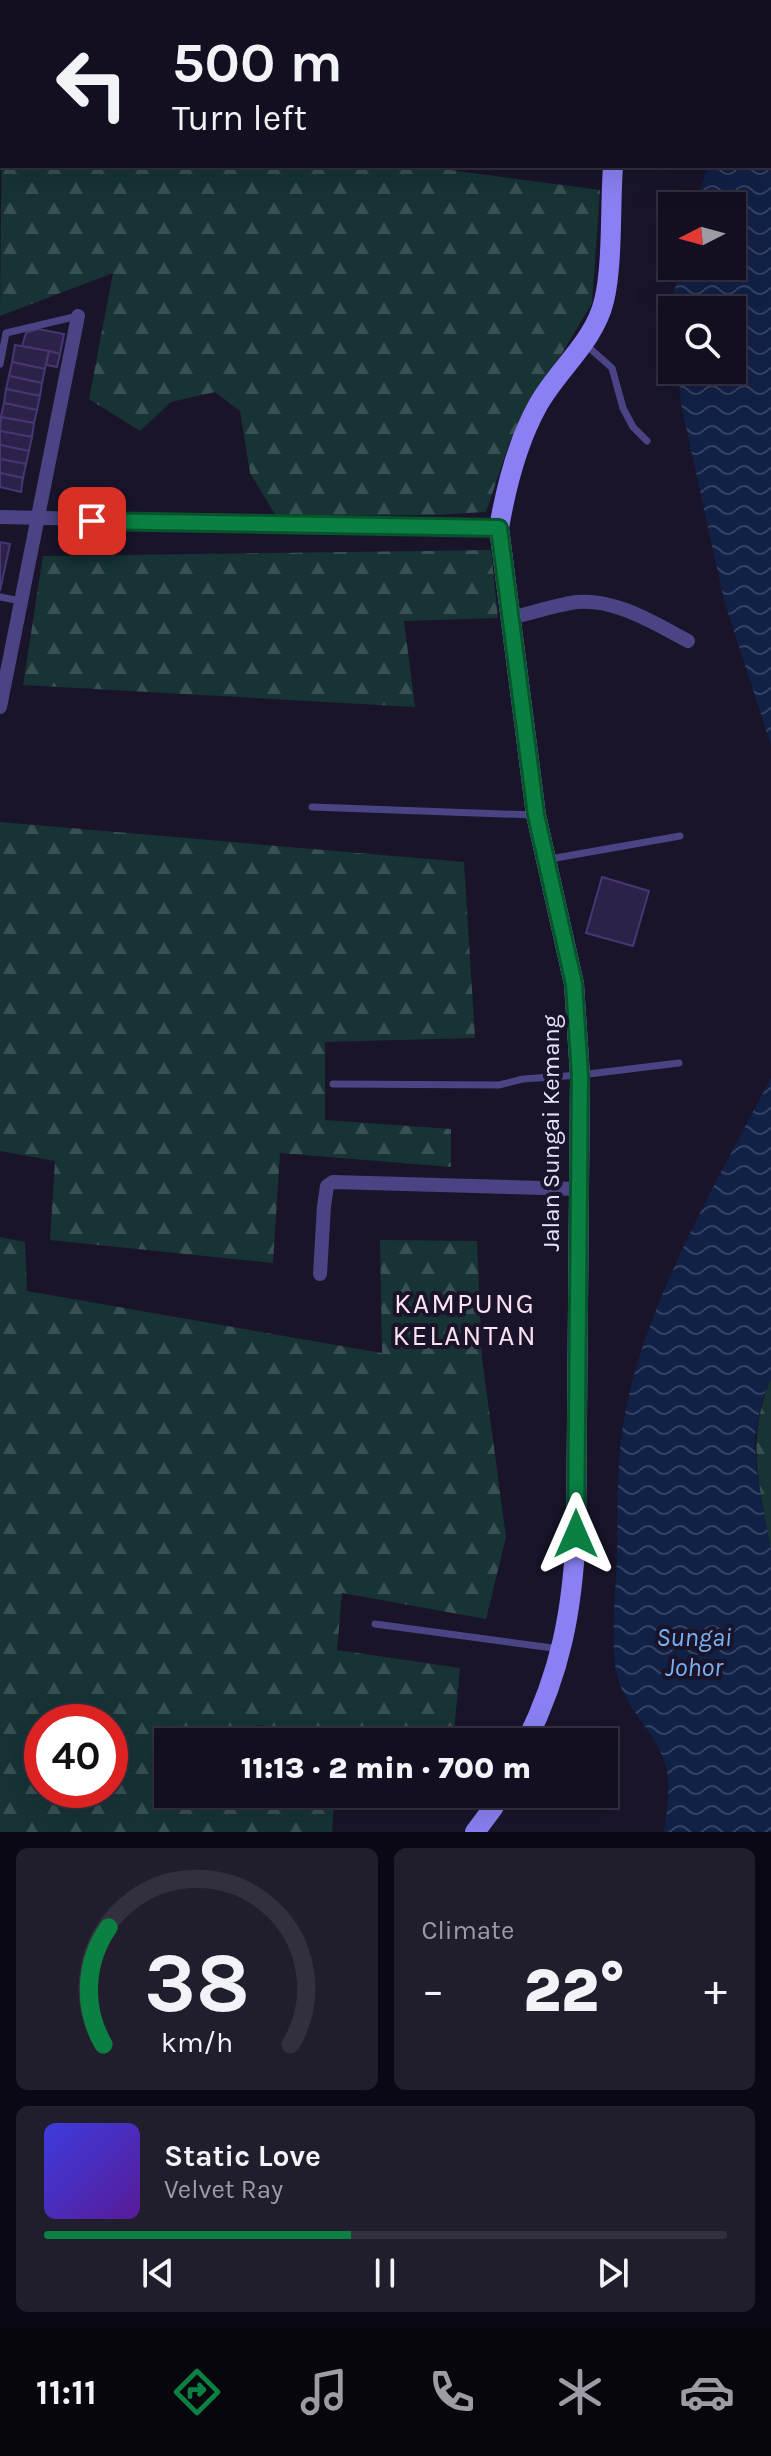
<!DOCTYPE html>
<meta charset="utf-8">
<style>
:root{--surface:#130f20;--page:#201d2d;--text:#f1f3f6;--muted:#9d9ca5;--line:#322f3e;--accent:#0b8043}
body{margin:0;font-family:Karla,sans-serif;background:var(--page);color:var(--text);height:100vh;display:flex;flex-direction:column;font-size:30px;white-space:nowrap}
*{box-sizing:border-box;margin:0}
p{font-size:26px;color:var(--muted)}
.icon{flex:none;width:44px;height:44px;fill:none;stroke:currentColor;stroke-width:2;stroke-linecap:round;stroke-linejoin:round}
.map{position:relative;height:1832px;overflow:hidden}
.drawer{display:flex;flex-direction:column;gap:16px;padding:16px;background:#0a0812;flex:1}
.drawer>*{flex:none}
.banner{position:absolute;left:0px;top:0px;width:772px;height:168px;box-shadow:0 8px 32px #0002,0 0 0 2px var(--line);background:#130f20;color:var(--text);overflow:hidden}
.needle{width:52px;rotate:264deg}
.buttons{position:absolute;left:658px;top:192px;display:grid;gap:16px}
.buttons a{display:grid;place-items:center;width:88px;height:88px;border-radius:0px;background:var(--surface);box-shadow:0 8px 32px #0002,0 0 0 2px var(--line);font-size:40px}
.speed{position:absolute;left:24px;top:1704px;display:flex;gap:16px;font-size:40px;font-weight:700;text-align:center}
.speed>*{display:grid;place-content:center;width:104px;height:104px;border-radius:50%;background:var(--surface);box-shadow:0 8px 32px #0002,0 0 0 2px var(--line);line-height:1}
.speed .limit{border:12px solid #d22;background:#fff;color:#111}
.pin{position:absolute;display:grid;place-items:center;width:68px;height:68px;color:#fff;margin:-34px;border-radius:16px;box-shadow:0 4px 12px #0006}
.me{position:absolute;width:88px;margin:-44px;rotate:0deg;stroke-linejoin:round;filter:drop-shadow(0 0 6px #0008)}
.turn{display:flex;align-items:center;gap:28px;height:168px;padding:0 40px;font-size:36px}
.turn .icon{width:104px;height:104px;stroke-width:2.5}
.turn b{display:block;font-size:56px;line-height:68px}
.big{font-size:60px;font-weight:800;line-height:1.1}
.drawer .tile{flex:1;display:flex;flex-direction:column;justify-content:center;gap:12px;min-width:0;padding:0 28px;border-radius:12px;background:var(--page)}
.drawer .dial{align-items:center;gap:0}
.dial svg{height:208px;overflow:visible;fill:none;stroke:var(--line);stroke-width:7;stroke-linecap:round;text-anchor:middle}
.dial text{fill:var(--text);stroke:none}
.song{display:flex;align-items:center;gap:24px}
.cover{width:96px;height:96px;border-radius:12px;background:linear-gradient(135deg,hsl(240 70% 55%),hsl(270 70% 35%))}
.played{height:8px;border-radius:4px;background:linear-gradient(90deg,var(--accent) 45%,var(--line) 45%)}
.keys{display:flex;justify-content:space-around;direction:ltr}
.heat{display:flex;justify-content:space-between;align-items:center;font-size:44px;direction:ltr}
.drawer .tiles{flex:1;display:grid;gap:16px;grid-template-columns:1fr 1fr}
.tile:last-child{grid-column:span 2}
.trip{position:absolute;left:154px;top:1728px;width:464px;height:80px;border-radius:0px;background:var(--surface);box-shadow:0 8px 32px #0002,0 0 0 2px var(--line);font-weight:800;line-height:80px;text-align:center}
.tab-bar{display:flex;height:128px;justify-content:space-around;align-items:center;background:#08060d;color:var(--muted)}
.tab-bar .icon{width:56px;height:56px}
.tab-bar .active{color:var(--accent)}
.tab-bar b{font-size:36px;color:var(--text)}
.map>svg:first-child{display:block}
.forest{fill:url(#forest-firs);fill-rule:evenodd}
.water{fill:url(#water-waves)}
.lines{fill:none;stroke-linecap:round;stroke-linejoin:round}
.stream{stroke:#112146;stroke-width:4}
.building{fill:#2c2249;stroke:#463673;stroke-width:2}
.lane{stroke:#4a4484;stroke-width:7}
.street{stroke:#4a4484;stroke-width:14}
.secondary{stroke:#8a80f3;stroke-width:20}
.route-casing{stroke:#07532c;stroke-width:20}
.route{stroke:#0b8043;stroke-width:14}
.labels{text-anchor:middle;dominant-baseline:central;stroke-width:8;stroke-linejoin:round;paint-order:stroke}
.street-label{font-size:24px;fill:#e5e0fc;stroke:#19142a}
.water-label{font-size:26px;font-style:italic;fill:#78b2f2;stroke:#19142a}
.quarter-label{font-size:28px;letter-spacing:2px;fill:#fce2f1;stroke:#19142a}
</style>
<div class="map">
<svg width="771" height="1832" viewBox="0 0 771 1832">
<defs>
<pattern id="forest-firs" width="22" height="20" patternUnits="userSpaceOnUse" patternTransform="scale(2)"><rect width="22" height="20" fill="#173334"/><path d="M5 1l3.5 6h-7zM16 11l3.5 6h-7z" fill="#395052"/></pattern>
<pattern id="water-waves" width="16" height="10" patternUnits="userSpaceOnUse" patternTransform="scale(2)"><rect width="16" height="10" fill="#112146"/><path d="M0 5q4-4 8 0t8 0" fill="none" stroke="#344162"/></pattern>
</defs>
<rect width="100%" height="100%" fill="#19142a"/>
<!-- forest -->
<g class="forest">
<path d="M2,117V166H420L600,190L592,303L510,441L486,512L432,515L276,516L250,473L240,411L215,392L171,402L140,431L89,399L113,273L0,316Z"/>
<path d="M491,550L498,618L404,621L415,707L23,685L43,556Z"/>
<path d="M0,822L464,862L475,1038L325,1042V1120L451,1129V1167L280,1153L273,1263L50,1240L55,1161L0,1151Z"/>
<path d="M0,1237L25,1242L27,1291L382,1353L380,1240L477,1241L482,1358L506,1537L486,1619L342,1593L337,1650L460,1668L453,1742H404L257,1725L256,1742H168V1794H256V1797L334,1802L332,1832H0ZM110,1722V1790H42V1722Z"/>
<path d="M771,1379V1551C760,1490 745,1439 771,1379Z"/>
</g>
<!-- water -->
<g class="water">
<path d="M768,0H771V745L724,600L681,404L678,370H732V310H675L674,293L680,266H732V206H695L708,166H770Z"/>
<path d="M771,1078V1379L762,1400L755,1435L756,1467L771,1551V1832H664C667,1812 671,1786 666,1766C655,1728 619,1705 615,1664C611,1629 616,1591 617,1555C618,1506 616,1453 627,1404C650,1295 719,1177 771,1078Z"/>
</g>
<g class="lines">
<!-- stream -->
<path class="stream" d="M0,84L2,83"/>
</g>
<!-- building -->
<g class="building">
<path d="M105,0H140L141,1L105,2Z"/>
<path d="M185,0H221L222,2H186Z"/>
<path d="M228,0H257V2H222Z"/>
<path d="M38,329L64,334L60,354L22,346L26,333Z"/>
<path d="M15,345L49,351L45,369L12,362Z"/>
<path d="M49,351L60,354L57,367L46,365Z"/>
<path d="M12,362L45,369L42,383L9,376Z"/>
<path d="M9,376L42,383L40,396L6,389Z"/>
<path d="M6,389L40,396L37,410L4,403Z"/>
<path d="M4,403L37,410L34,423L1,417Z"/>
<path d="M1,417L34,423L32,437L0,431Z"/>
<path d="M0,431L32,437L29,451L0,445Z"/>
<path d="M0,445L29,451L26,464L0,459Z"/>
<path d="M0,459L26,464L23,478L0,473Z"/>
<path d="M0,473L23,478L21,492L0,487Z"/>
<path d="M0,542L10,544L0,591Z"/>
<path d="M602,877L649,891L633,946L586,933Z"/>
</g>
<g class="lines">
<!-- lane -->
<g class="lane">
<path d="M585,344L612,368L623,408L633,427L647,441"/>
<path d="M0,364L6,333L78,316"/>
<path d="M0,597L21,601"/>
<path d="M312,807L533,815"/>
<path d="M550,859L680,836"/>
<path d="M333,1084L499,1085L523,1079L580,1075L679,1063"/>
<path d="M375,1624L560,1649"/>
</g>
<!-- street -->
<g class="street">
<path d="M46,0L47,2"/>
<path d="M281,0L282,2"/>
<path d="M472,2V0"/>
<path d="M531,2V0"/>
<path d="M0,517L499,528"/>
<path d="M510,618C532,613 555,605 577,602C617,599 654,623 688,641"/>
<path d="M0,707L78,316"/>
<path d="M320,1274L324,1206L327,1186L333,1182L578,1189"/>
</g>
<!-- secondary -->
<g class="secondary">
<path d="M631,2V0"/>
<path d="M526,1742C561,1671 572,1612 576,1534L580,1075L574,984L536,815L499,528C506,487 518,441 538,405C558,369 594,342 604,301C613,264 610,206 613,166"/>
<path d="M475,1832L493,1808L500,1794"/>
</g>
</g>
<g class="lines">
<defs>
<path id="route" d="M92,521L499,528L536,815L574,984L580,1075L576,1534"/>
</defs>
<!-- route casing -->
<use href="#route" class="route-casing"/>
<!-- route -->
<use href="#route" class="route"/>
</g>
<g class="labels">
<!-- street labels -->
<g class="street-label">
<text transform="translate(551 1133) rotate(-90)">Jalan Sungai Kemang</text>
</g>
<!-- water labels -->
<g class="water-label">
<text x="694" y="1637">Sungai<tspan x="694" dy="30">Johor</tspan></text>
</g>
<!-- quarter labels -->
<g class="quarter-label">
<text x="465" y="1303">KAMPUNG<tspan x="465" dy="32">KELANTAN</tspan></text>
</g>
</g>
</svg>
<div class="buttons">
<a><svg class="needle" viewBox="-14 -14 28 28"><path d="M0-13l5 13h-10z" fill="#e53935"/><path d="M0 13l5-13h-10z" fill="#9d9ca5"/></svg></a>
<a><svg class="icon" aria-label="search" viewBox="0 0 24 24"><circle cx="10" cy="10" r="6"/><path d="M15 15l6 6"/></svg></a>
</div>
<div class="speed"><div class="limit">40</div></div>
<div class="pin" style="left:92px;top:521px;background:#d93025"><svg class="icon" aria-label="arrive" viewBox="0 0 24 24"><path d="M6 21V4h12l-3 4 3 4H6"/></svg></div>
<svg class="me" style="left:576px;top:1534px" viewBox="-20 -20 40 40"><path d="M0-17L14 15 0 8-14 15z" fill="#0b8043" stroke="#fff" stroke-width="4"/></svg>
<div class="trip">11:13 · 2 min · 700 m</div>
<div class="banner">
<div class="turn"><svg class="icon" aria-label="left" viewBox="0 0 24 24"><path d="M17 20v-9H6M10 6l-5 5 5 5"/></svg><div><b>500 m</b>Turn left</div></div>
</div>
</div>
<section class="drawer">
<div class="tiles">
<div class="tile dial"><svg viewBox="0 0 100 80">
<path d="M14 69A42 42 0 1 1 86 69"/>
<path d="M14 69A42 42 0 0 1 16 24" stroke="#0b8043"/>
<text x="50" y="56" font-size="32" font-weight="700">38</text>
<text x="50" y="72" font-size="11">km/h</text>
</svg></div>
<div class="tile"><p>Climate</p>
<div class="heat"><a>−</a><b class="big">22°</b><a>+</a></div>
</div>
<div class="tile">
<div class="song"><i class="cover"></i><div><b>Static Love</b><p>Velvet Ray</p></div></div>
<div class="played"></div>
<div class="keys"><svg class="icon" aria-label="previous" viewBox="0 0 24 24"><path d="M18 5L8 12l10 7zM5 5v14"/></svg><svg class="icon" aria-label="pause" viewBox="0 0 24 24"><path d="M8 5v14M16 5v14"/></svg><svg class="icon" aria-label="next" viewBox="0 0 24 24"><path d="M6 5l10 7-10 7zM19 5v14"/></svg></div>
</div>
</div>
</section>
<nav class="tab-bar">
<b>11:11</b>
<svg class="icon active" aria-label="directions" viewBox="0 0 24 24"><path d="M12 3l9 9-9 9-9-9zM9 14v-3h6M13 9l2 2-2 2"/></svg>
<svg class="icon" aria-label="music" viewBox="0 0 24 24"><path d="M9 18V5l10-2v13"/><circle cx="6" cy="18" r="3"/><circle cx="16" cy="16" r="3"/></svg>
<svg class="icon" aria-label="phone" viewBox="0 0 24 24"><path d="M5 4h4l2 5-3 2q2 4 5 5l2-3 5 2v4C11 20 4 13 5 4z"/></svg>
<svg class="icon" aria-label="climate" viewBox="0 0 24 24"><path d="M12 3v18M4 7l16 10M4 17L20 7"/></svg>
<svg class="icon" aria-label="car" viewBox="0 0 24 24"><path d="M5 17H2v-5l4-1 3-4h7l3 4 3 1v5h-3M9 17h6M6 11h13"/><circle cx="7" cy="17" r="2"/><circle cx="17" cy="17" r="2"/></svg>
</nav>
